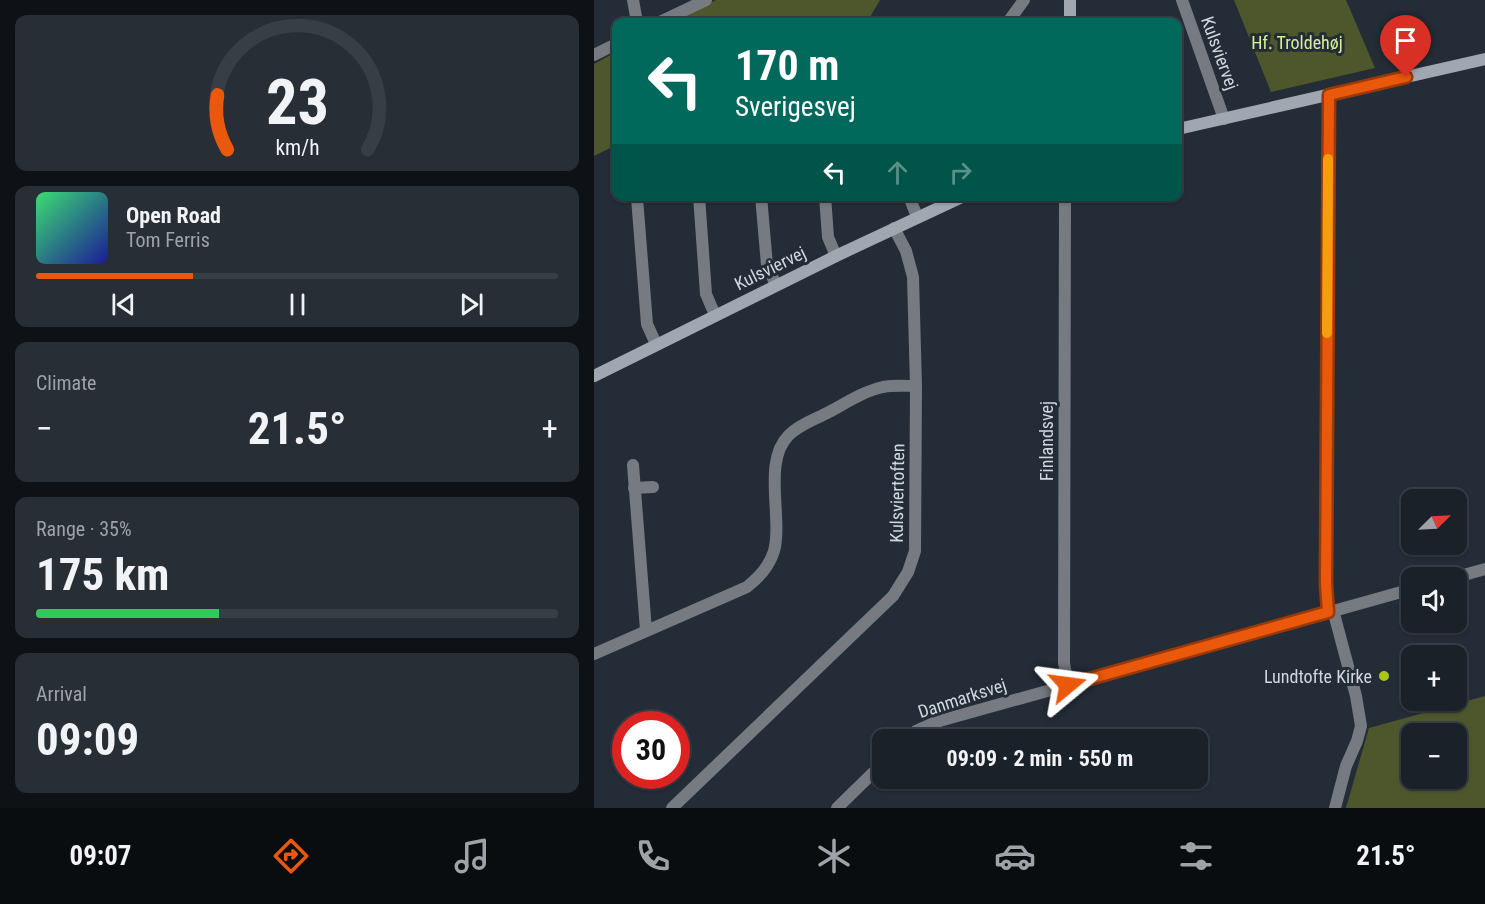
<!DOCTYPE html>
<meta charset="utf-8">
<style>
:root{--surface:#1a2129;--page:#272e35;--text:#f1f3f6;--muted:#9fa3a8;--line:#383e46;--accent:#ea580c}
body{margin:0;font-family:"Roboto Condensed",sans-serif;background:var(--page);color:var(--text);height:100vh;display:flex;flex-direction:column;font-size:22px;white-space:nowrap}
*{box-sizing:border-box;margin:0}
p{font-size:20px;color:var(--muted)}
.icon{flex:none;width:33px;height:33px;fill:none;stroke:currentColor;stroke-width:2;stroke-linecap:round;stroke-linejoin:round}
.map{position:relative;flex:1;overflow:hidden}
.panel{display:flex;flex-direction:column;gap:15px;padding:15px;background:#0e1217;width:594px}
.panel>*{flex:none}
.hud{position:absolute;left:18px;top:18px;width:570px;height:183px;border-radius:12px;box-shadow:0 2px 4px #0004,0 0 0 2px var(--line);background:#00695c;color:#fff;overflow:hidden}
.needle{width:39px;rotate:66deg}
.tools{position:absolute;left:807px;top:489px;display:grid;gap:12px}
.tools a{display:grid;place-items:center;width:66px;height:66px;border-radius:12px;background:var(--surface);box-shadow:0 2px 4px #0004,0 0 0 2px var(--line);font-size:30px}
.speed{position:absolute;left:18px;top:711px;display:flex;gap:12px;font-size:30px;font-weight:700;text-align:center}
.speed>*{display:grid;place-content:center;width:78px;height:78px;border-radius:50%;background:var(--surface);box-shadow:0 2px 4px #0004,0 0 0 2px var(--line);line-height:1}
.speed .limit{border:9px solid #d22;background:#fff;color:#111}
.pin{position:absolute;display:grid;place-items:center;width:51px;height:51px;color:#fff;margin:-62px -26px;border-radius:50% 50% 50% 0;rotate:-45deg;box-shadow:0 0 6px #0007}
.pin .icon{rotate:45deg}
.me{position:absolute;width:66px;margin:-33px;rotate:74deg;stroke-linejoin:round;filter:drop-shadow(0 0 4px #0008)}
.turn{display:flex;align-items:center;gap:21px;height:126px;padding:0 24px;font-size:27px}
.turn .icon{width:78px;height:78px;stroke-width:2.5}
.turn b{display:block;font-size:42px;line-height:51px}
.lanes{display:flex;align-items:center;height:57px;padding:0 24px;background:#0003;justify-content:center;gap:30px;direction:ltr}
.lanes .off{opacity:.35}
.big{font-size:45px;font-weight:700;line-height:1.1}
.panel .widget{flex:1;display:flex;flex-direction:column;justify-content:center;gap:9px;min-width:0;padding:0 21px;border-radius:12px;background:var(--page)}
.panel .dial{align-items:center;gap:0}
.dial svg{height:156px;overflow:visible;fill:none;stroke:var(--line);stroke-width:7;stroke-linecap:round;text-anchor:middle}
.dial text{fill:var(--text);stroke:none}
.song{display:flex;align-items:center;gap:18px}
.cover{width:72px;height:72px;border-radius:9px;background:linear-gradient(135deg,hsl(140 70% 55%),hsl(240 70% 35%))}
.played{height:6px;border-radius:3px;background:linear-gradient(90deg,var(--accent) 30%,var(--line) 30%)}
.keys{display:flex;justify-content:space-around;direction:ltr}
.heat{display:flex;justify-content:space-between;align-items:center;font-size:33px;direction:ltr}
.charge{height:9px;border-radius:4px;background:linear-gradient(90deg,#34c759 35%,var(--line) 0)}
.trip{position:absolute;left:278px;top:729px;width:336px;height:60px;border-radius:12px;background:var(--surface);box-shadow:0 2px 4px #0004,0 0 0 2px var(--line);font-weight:700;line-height:60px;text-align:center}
.menu{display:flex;height:96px;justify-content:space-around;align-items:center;background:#0a0d10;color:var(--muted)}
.menu .icon{width:42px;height:42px}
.menu .active{color:var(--accent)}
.menu b{font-size:27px;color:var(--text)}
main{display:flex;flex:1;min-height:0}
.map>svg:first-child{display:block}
.green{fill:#4e572c;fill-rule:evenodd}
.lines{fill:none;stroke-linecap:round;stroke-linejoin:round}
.street{stroke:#767a81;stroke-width:12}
.secondary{stroke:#a0a7b1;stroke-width:12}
.route-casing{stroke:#983908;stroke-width:15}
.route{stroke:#ea580c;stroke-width:10}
.slow{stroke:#f59e0b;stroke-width:10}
.poi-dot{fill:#aac717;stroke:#232c37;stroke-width:2}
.labels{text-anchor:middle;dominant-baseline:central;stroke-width:6;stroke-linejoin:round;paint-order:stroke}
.park-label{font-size:18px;fill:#d8ed96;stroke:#232c37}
.street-label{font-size:18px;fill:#d1d7de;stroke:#232c37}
.poi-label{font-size:18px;fill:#d1d7de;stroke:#232c37;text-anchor:end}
</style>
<main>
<section class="panel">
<div class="widget dial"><svg viewBox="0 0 100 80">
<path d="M14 69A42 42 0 1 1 86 69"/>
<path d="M14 69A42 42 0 0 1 9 41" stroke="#ea580c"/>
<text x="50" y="56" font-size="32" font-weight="700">23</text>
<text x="50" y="72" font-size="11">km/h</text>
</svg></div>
<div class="widget">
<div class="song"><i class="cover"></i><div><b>Open Road</b><p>Tom Ferris</p></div></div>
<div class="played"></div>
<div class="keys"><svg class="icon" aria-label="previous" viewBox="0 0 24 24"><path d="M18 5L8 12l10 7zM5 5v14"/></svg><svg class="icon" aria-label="pause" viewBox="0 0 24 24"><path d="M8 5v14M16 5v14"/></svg><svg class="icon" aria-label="next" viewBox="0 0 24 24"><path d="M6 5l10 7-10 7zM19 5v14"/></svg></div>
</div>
<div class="widget"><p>Climate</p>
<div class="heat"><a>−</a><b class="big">21.5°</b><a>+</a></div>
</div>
<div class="widget"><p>Range · 35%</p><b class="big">175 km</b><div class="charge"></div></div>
<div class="widget"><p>Arrival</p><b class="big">09:09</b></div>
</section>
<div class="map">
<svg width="891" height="808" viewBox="0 0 891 808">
<rect width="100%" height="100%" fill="#232c37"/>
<!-- green -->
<g class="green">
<path d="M122,0H286L273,22H79Z"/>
<path d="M640,0H752L781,68L677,92Z"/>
<path d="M22,52V145L0,156V64Z"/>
<path d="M891,696V808H752L775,728ZM818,734H862V778H818Z"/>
</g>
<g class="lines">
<!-- street -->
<g class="street">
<path d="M39,0L43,22"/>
<path d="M588,0L630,119"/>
<path d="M66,22L112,0"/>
<path d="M414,22L430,0"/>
<path d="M0,55L22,44"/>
<path d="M105,196L112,294L121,315"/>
<path d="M167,196L173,265L182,285"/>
<path d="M231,196L234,237L242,256"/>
<path d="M315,196L323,217"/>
<path d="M471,196L470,663L474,685"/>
<path d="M43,198L53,324L62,344"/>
<path d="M39,465L52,630"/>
<path d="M40,488L59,487"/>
<path d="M859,578L891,569"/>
<path d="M739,610L762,696L767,726L763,741L752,766L741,808"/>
<path d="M734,612L732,604L735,95"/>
<path d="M0,654L153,587C165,577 175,567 180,551C189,518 168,461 195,435C206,424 222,419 235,412C252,403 270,391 289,387C300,385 311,386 322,386"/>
<path d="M313,740L322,731L342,722L818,589"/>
<path d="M78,808L299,596L314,572L321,551L322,386L319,277L312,251L300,228"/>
<path d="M243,808L288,764"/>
</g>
<!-- secondary -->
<g class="secondary">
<path d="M476,22V0"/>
<path d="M584,129L891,59"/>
<path d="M0,376L242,256L370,196"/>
</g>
</g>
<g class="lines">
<defs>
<path id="route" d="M474,685L734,612L732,584L735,95L812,77"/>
</defs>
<!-- route casing -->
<use href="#route" class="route-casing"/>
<!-- route -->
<use href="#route" class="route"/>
<!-- slow -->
<path class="slow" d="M733,333L734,159"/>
</g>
<!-- markers -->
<circle class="poi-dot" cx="790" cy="676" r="6"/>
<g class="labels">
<!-- park labels -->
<g class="park-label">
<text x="703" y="42">Hf. Troldehøj</text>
</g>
<!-- street labels -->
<g class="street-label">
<text transform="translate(626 53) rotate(70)">Kulsviervej</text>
<text transform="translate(176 268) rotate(-26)">Kulsviervej</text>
<text transform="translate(452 441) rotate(-90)">Finlandsvej</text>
<text transform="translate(303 493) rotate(-89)">Kulsviertoften</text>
<text transform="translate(368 698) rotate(-18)">Danmarksvej</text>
</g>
<!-- poi labels -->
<g class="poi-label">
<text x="778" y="676">Lundtofte Kirke</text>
</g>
</g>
</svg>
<div class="tools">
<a><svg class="needle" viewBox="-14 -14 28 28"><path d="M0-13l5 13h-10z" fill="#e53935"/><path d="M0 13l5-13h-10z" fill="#9fa3a8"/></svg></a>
<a><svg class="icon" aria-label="sound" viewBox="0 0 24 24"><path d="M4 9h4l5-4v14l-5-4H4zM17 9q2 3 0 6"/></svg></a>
<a>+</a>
<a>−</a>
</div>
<div class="speed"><div class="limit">30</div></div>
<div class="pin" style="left:812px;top:77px;background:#d93025"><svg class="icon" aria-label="arrive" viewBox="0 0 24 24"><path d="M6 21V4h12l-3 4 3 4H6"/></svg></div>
<svg class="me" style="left:474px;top:685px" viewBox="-20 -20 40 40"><path d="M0-17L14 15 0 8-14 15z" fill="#ea580c" stroke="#fff" stroke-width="4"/></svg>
<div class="trip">09:09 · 2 min · 550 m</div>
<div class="hud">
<div class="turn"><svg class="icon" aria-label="left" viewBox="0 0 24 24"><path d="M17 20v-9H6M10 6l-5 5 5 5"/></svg><div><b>170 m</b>Sverigesvej</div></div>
<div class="lanes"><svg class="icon" aria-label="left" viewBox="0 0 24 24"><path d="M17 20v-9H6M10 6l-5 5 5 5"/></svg><svg class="icon off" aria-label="ahead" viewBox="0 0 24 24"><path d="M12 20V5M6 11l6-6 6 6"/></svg><svg class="icon off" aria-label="right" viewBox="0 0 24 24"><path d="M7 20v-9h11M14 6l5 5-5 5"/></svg></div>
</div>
</div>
</main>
<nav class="menu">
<b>09:07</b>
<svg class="icon active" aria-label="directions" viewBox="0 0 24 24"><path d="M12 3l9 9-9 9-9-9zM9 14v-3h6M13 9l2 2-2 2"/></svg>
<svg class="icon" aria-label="music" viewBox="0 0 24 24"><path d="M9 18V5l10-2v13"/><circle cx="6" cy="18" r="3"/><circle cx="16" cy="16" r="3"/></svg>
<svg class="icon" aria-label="phone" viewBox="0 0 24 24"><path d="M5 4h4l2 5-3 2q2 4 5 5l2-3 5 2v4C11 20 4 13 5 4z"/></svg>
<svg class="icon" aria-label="climate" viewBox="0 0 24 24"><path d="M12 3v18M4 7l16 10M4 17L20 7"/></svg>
<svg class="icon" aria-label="car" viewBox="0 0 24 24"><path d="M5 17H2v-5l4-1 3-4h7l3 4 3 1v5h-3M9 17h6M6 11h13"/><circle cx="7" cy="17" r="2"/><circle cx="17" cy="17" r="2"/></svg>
<svg class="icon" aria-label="filters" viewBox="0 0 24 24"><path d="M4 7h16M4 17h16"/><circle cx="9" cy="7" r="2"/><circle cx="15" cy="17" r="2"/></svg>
<b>21.5°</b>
</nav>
